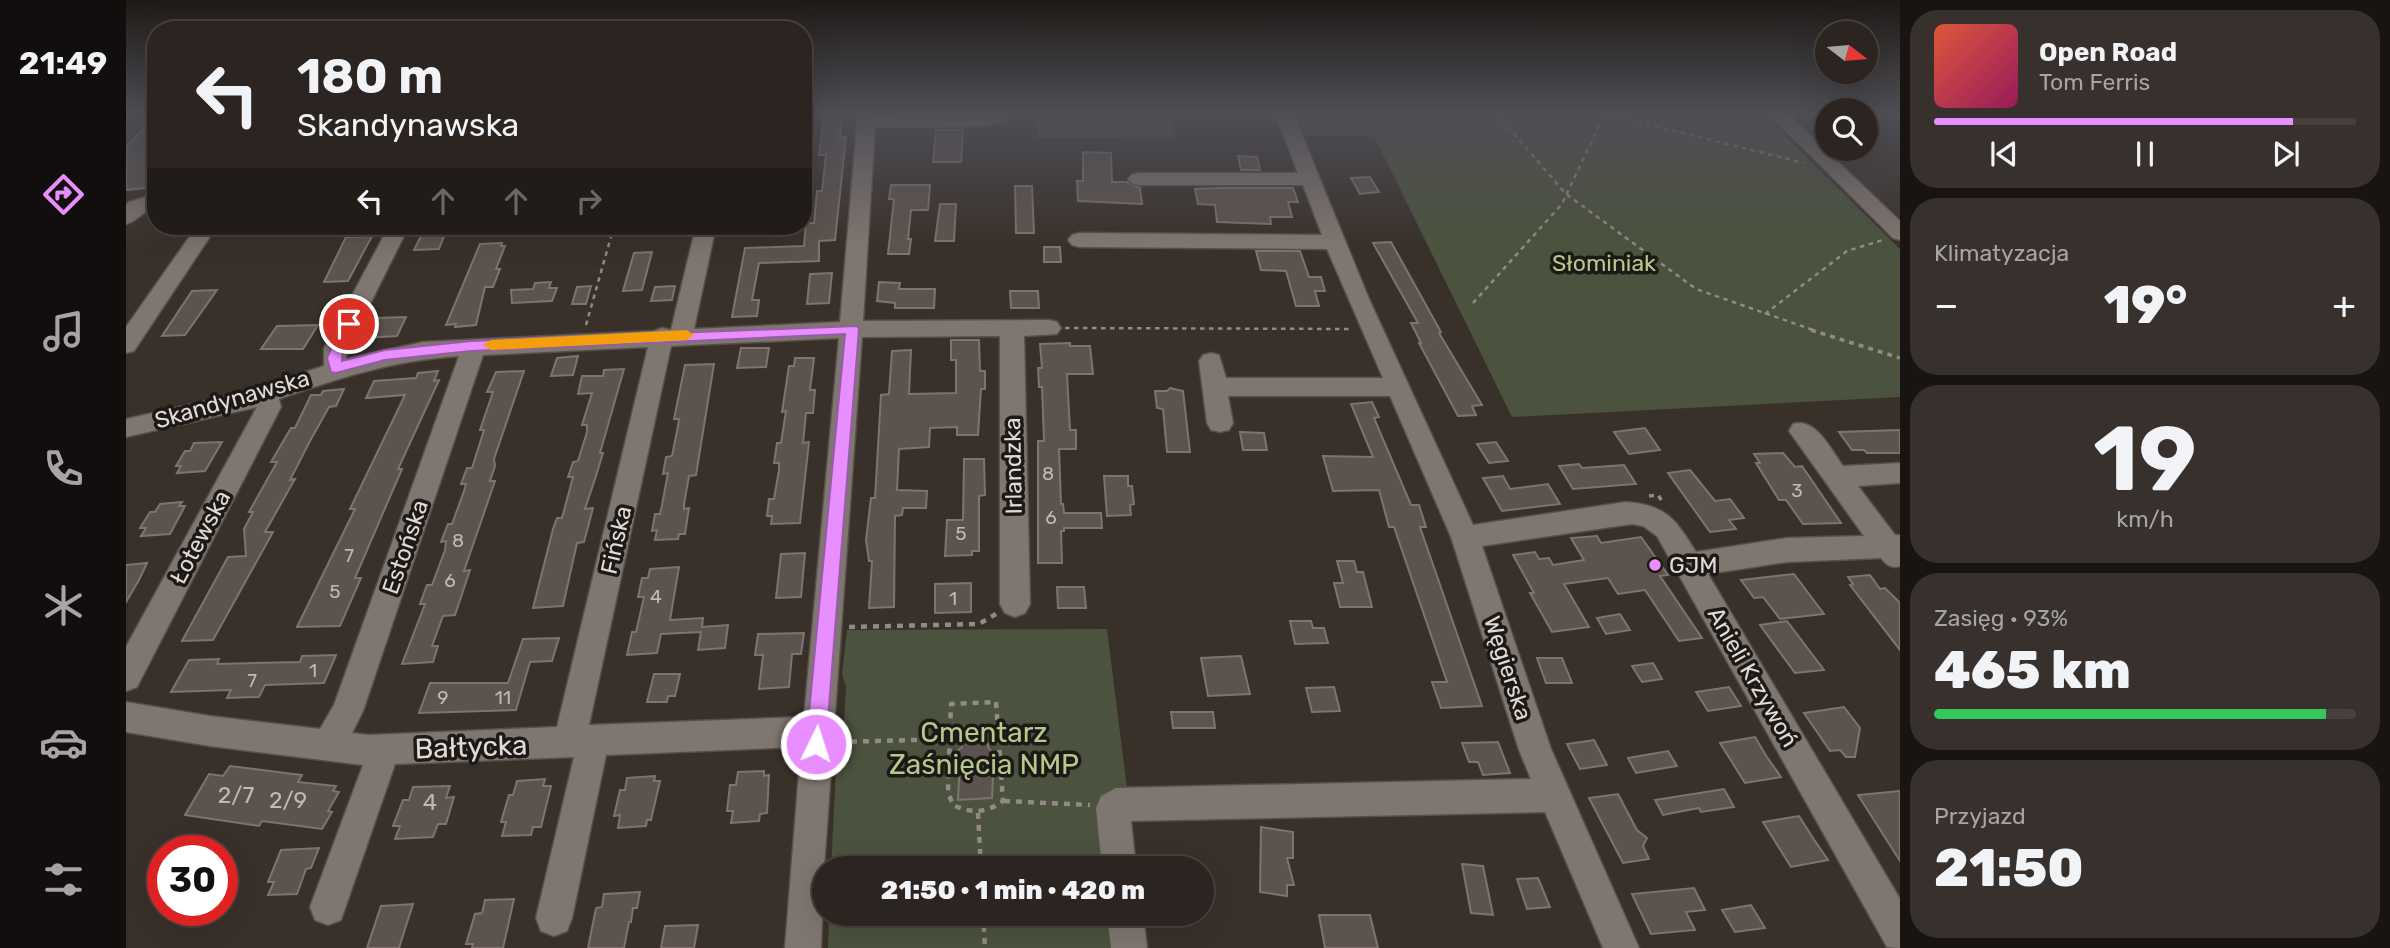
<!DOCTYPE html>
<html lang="pl">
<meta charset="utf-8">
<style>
:root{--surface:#2b2420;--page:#37302d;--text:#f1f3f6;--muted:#a6a4a5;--line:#47413e;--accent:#e88eff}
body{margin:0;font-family:Rubik,sans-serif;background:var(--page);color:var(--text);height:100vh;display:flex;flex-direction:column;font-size:26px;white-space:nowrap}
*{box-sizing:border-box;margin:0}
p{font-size:23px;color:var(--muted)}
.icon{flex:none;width:38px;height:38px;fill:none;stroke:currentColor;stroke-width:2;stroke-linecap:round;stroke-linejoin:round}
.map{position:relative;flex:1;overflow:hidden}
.panel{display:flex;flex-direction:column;gap:10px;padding:10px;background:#181412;width:490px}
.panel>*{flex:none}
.banner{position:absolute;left:21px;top:21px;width:665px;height:214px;border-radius:28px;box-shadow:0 7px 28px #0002,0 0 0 2px var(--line);background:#2b2420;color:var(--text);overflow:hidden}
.needle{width:46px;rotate:106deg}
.controls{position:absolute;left:1689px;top:21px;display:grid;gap:14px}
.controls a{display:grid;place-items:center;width:63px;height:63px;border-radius:50%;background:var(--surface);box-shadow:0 7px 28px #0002,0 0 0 2px var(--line);font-size:35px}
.speed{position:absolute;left:21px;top:835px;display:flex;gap:14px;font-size:35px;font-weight:700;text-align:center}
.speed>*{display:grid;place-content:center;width:91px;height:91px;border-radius:50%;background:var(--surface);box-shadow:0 7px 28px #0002,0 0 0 2px var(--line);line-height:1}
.speed .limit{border:10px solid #d22;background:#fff;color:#111}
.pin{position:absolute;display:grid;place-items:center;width:60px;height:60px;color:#fff;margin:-30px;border:4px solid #fff;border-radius:50%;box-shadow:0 2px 7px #0007}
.me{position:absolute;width:77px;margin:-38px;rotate:4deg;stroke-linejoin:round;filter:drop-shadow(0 0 5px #0008)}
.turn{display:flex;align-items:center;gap:24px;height:147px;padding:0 35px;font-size:32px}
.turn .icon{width:91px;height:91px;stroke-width:2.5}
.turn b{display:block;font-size:49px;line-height:60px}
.lanes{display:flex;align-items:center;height:66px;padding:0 35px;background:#0003;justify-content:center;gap:35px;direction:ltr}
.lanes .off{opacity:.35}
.big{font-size:52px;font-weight:800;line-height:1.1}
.panel .tile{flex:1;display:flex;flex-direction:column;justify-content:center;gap:10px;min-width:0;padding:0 24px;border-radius:28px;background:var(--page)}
.panel .dial{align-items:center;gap:0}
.dial b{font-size:91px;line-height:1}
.song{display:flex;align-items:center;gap:21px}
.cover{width:84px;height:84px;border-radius:10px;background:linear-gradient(135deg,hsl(10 70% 55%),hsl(330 70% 35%))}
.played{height:7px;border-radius:4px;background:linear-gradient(90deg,var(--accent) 85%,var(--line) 85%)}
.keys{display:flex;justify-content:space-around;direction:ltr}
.heat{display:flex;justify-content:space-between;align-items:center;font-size:38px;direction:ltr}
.charge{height:10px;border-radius:5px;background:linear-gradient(90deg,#34c759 93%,var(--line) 0)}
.trip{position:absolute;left:686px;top:856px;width:402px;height:70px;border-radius:35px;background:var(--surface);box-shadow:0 7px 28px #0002,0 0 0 2px var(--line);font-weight:800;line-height:70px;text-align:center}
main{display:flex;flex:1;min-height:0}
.menu{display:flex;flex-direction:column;width:126px;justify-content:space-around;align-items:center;background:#110e0d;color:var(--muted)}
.menu .icon{width:49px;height:49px}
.menu .on{color:var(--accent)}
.menu b{font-size:32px;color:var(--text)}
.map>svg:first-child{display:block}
.green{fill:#4b523d}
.building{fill:#5d534e;stroke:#7e736d;stroke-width:2}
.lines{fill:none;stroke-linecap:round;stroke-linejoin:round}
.minor-casing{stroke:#564f4a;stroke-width:3}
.path-far2{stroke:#928a86;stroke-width:2.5;stroke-dasharray:4.5 4.5;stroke-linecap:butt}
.path-far1{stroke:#928a86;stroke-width:3.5;stroke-dasharray:5 5;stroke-linecap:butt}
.path{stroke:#928a86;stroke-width:4.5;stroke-dasharray:6 6;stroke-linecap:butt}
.minor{fill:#807670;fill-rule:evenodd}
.route{fill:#e88eff;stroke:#975ca6;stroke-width:2}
.slow{fill:#f59e0b}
.poi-dot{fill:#e88eff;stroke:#1d1916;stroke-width:2.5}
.labels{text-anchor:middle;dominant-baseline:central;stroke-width:7;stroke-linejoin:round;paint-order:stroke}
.number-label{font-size:19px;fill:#c0b9b6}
.park-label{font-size:23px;fill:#b5c98c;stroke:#1d1916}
.street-label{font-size:23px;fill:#e1dbd8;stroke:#1d1916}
.poi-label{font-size:23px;fill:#e1dbd8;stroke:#1d1916;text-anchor:start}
.near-number-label{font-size:23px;fill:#c0b9b6}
.near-park-label{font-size:28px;fill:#b5c98c;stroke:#1d1916}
.near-street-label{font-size:28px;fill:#e1dbd8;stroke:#1d1916}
</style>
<main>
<nav class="menu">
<b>21:49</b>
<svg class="icon on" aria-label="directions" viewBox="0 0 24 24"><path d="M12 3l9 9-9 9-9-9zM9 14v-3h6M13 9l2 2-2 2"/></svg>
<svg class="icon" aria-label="music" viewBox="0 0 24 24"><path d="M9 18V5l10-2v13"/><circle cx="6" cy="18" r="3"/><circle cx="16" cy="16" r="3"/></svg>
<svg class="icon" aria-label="phone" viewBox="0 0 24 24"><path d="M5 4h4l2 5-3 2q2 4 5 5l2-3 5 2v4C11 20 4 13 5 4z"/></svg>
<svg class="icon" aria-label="climate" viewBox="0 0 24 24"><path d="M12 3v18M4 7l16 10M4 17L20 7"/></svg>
<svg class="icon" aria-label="car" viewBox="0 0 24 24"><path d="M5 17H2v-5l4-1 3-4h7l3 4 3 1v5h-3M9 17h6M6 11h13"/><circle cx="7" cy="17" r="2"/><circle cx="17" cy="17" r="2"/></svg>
<svg class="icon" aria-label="filters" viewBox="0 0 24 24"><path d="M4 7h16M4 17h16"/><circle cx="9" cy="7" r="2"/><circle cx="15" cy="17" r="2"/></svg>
</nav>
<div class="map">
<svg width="1774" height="948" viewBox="0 0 1774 948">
<rect width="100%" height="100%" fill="#39302a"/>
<!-- green -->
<g class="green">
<path d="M911,113H1043L1048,137L912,138Z"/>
<path d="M1168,113H1636L1774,249V397L1386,417L1248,136H1179Z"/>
<path d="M981,629L1011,868H705L710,768L717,741L720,687L716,674L721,630Z"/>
<path d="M703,914H1016L1021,948H702Z"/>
</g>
<!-- building -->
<g class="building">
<path d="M30,116V187L0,190V147Z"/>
<path d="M698,117H716L714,138L720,137L709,240L693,241V261L633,263L626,300H633L631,316L606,317L619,248L678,246L680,223H688L691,191H696L700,155H693Z"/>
<path d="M810,130H837L835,162H807Z"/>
<path d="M957,152L985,153L986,182H1001L1014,188L1016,204L952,201L951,181H957Z"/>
<path d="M1112,156L1131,157L1134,170H1115Z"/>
<path d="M1244,177L1253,192L1234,194L1225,178Z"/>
<path d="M765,185H804L802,210H785L782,239H785L783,254H762L768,199H763Z"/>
<path d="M889,186H906L908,233H890Z"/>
<path d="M1096,188H1167L1172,202H1162L1166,217H1144L1145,224L1091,222L1089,205L1072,204L1069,189Z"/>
<path d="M814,204H830L828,241H809Z"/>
<path d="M319,234L313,249L288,250L295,236Z"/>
<path d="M246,236L222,281L198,282L220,237Z"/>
<path d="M1265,242L1315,332L1313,333L1356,405L1346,406L1350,415L1332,416L1293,343H1295L1285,323H1292L1247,243Z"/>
<path d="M376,243L375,246H379L370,269H374L367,287H359L350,325L329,327L330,324L320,325L354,244Z"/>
<path d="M918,247H934L935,262H918Z"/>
<path d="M1130,251H1174L1183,277H1195L1199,291H1189L1193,306H1170L1160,271L1135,270Z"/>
<path d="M526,252L516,290L497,291L508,253Z"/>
<path d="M706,273L703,303L681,304L684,274Z"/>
<path d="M425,282L423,288H431L426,301L386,303L385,290L407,289L409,283Z"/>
<path d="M753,282L774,283L773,289H809L808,308H769V303L751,301Z"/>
<path d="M465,286L460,304H446L451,287Z"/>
<path d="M549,286L546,300L525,301L529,287Z"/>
<path d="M91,290L59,335L36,336L66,291Z"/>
<path d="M884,291H912L913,308H885Z"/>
<path d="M280,317L271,336L239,338L249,318Z"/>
<path d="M192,325L177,349H135L151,326Z"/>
<path d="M825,340H853L854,371H859V389H855L852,435H831V427L804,428L803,447L773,449L771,490L801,491L800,508H777L776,515L769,516L768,607L743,608L746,561H743L740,540L745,498H749L755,395L763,394L766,351L785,350L783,394L830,393V360H825Z"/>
<path d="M944,343V346H964L967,374H941L944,430H950V449H933L935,504H937L938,513H975L976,528H938V531H935L936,563H912V441H918L916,387H913L912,368H916L914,344Z"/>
<path d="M615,348H643L640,367L611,368Z"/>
<path d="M452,356L447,375L425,376L431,358Z"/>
<path d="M669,358H688L684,390H689L687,413H680L677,443L683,442L674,523L645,524L646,516H641L643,499H648L653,470V463H648L651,443H655L660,411L656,412L663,366H668Z"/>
<path d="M588,364L570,475L563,476L558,504V509L563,508L559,534H553L552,539L529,540L531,530L526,531L529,514H534L536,505L542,473L537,474L540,457L546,456L552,426L553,419H548L559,365Z"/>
<path d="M498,369L474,453H477L470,476L459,509L467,508L458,542L451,543L437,606L407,608L427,529L431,518H436L447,477H442L447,462L452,461L461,432V425H456L466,393L452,394L456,376H477L478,370Z"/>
<path d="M312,371L308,381L313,380L272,469H276L229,578H235L214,626L171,627L229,509H224L279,395L240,398L248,381L290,378L292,373Z"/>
<path d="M398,371L368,459L369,466L364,481H369L338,571L344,570L329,615L317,616L306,646H312L307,662L276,664L299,604H294L301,585H306L319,550L320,541L315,542L322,524H326L338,491L340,484H335L341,468H346L358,430H354L367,392H361L370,372Z"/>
<path d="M1044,388L1057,391L1064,452H1041L1037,409L1031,408L1029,391H1041Z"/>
<path d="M218,389L210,406L203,407L184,441L164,480L169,479L139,532H147L87,640L56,641L102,557L120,556L118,529L127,512H123L151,462H145L165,428H169L185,395H195L197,391Z"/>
<path d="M1246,402L1253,417L1248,418L1285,505H1293L1300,527H1294L1356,706L1315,708L1306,682H1321L1268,527H1263L1253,490L1207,491L1197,456L1247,457L1225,404Z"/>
<path d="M1519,428L1534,450L1503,454L1488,432Z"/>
<path d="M1774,430V453H1741L1738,450H1726L1713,432Z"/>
<path d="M1114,432L1138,433L1141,450H1117Z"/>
<path d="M96,442L79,471L51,473L55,466H50L59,451H64L68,443Z"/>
<path d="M1370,442L1382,461L1363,463L1351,444Z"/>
<path d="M1657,453L1669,467L1676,466L1715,523L1677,524L1660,500H1653L1630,463H1634L1628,454Z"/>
<path d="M838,459H858L859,495L853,496V551H846V555L819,556L821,520H837Z"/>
<path d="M1453,464L1456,468L1498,465L1510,484L1447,489L1433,466Z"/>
<path d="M1564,470L1589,501L1604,499L1618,518L1603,520L1610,529L1584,532L1542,473Z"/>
<path d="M978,476H1002V486H1006L1008,504L1004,505L1005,515L981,516Z"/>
<path d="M1377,476L1384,489L1422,484L1434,504L1376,511L1357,478Z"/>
<path d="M56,502L53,506H59L44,534L15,536L20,528H14L24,512H29L34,504Z"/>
<path d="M1471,536L1475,543L1515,537L1542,575L1534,576L1576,638L1553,641L1519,590L1492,594L1482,578L1438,584L1463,627L1426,632L1404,593H1408L1387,555L1409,552L1413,559L1423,558L1427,565L1458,560L1445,538Z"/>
<path d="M679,553L675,597L650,598L655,554Z"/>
<path d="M1211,561H1228L1231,572H1237L1246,607H1214L1208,583H1217Z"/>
<path d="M21,563L13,580L0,602V565Z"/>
<path d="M553,567L544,620L577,618L576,627L602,625L599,648L572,650L575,632L535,634L531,653L501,655L506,632H510L518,597H512L516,578H522L524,569Z"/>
<path d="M1668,574L1698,614L1654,619L1637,597L1628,598L1615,580Z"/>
<path d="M1744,575L1754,589L1759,588L1774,603V650L1724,585L1727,584L1722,577Z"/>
<path d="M845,583V612L809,613V584Z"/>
<path d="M931,587H958L960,608H932Z"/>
<path d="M1494,614L1504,630L1480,634L1471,618Z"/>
<path d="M1164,621H1185L1187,628H1198L1202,643L1169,644Z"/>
<path d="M1661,621L1698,670L1669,673L1634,625Z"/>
<path d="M678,633L675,654H666L663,687L633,689L637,655H629L632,634Z"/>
<path d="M433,638L426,661L404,662L390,710L293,713L304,683H382L397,639Z"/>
<path d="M210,655L198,683L139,685L133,697L101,698L105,690L45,692L63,660L93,659L91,664L174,662L176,656Z"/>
<path d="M1115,656L1124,694L1082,696L1075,658Z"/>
<path d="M1411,658H1436L1446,683H1420Z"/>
<path d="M1527,663L1536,679L1516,682L1506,666Z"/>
<path d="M528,674H554L549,696H542L541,702H521Z"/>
<path d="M1208,687L1214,711L1186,712L1180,688Z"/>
<path d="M1603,687L1615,706L1582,711L1570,692Z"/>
<path d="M1718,707L1734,728L1729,757H1720L1714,750L1704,751L1678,713Z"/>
<path d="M1045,712H1087L1089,728H1047Z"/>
<path d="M862,726V747L872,760L871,770L867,776L866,798L832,800L833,778L826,764L830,752L836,747V727Z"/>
<path d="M1629,737L1641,757L1655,777L1619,783L1594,743Z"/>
<path d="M1468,740L1481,765L1454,769L1441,744Z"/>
<path d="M1372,742L1384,773L1357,775L1352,762H1343L1336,743Z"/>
<path d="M1542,751L1551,766L1510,773L1502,758Z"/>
<path d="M104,766L176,775L172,782L210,786L207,791L213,792L202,811L206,812L196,829L136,821L133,826L59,815L83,774L97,776Z"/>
<path d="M638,771V776L643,775L641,813L634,814L633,821L605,823L607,811H601L604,785H610L612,772Z"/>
<path d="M529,776L528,781H534L525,820H521L520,826L492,828L494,815L488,816L494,790H499L501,778Z"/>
<path d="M419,779L417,786H425L415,827H407L405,835L376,836L380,822H375L383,795H387L391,781Z"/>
<path d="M324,786L320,798L328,797L320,824H312L307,837L269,839L274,826H267L277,800H283L287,787Z"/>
<path d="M1598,789L1608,807L1575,812L1573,808L1537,815L1529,800Z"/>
<path d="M1774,791V861L1732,795Z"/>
<path d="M1492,794L1511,830L1521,838L1517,846L1523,859L1497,863L1463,798Z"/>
<path d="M1673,816L1687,838L1702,860L1665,867L1637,822Z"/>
<path d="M1135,827L1167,832V858H1161L1168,885H1161V896L1134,892Z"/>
<path d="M193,848L185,868L180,869L171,894L142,895L148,882H142L155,850Z"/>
<path d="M1336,864L1357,866L1367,915L1345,913Z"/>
<path d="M1412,878L1424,907L1401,909L1391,879Z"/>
<path d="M1568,888L1579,910L1560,912L1569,930L1525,934L1506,894Z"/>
<path d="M514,892L511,908H507L505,922H503L498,948H462L470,908L476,907L478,894Z"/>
<path d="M388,899L377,948H346L347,944H340L349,914L356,913L359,900Z"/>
<path d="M287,904L273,948H241L255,906Z"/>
<path d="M1625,905L1639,928L1609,932L1596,910Z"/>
<path d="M1193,915H1244L1252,948H1199Z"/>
<path d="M572,925L568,948H535L539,926Z"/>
</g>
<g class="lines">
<defs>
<g id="minor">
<path d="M732,113H750V115L876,113L880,117L878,121L861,126L749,127L737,321L923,320L931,322L935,328L931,334L898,336L904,604L899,613L889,617L879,613L874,604V336L736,337L698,868L695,948H659L675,747L480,755L446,918L441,931L428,936L415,931L410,918L448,757L269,764L215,920L202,925L189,920L184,907L237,765L84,746L0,732V702L84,716L194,729L208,705L333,356C269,360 213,378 153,399L155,407L11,687L0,691V647L131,407L0,437V419L107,395L198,366V348L263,226H283L222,348L220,359L297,342L528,331L536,328L545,330L570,226H590L568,329L714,322ZM713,338L678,717L463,725L545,346ZM522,347L431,727L243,735L226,733L237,711L357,355Z"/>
<path d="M1149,113H1167L1243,299L1347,525L1500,502C1541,505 1550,520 1570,552L1661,538L1738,536L1663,431L1667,424C1690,417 1705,450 1717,466L1774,463V483L1732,486L1769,535H1774V566C1766,569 1760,565 1755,558L1661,562L1582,574L1774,899V948L1761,947L1531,536L1517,526L1506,524L1356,546L1425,749L1513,948H1477L1419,812L1005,821L1010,868H976L970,808L975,796L990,788L1405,779L1393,750L1325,537L1264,396H1102L1107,423L1103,430L1094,432L1085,430L1081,423L1073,361L1077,355L1085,353L1093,355L1100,378H1257L1201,249L953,247L946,245L942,240L946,235L953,233L1196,235L1177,185H1012L1005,183L1002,179L1005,175L1012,173H1172Z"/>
<path d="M1642,113H1661L1774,221V240L1767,238Z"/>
<path d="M30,194V207C16,211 12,221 0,224V205L3,202Z"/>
<path d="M71,226H91L8,351L0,353V327Z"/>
<path d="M981,914H1017L1021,948H985Z"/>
</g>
</defs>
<!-- minor casing -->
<use href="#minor" class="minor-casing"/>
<!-- path-far2 -->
<g class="path-far2">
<path d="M1370,113L1440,194L1570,289L1690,331"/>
<path d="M1476,113L1678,163"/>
<path d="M1347,303L1436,204L1479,113"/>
<path d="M1639,314L1721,251L1757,240"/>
<path d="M460,325L488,226"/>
<path d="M939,328L1225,329"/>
</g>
<!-- path-far1 -->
<g class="path-far1">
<path d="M1685,330L1774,358"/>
<path d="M1523,496L1532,495L1536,501"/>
</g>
<!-- path -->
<g class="path">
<path d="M723,627L853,624L870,614"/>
<path d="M870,702L877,801C860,813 846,814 827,805L822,792L825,704Z"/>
<path d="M713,742L824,739"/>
<path d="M878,801L964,805"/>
<path d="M852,813L855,868"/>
<path d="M857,914L859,948"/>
</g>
<!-- minor -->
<use href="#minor" class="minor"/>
</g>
<!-- sky -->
<linearGradient id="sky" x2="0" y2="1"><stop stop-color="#1f1a17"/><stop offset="0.46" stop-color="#4e4e55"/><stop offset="1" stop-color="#4e4e55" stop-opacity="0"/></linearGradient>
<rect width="1774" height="246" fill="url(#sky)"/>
<!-- route -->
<path class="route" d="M223,319L230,324L217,348L216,361L259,350L345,341L731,326L733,329L700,744L697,750L690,753L683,750L680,744L719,334L345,351L259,360L210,373L205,372L201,358L216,324Z"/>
<!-- slow -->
<path class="slow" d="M561,330L568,335L561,340L365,350L357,345L365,340Z"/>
<!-- markers -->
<circle class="poi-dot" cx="1529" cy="565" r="7"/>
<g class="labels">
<!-- number labels -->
<g class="number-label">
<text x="922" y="473">8</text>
<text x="1671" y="490">3</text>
<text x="925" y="517">6</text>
<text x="835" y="533">5</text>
<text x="332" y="540">8</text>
<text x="223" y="555">7</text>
<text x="324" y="580">6</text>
<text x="209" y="591">5</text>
<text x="530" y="596">4</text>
<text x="827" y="598">1</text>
<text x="187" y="670">1</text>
<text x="126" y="680">7</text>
<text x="317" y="697">9</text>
<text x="377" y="697">11</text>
</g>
<!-- park labels -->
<g class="park-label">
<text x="1478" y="263">Słominiak</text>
</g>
<!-- street labels -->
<g class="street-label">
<text transform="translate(106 399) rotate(-16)">Skandynawska</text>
<text transform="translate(887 466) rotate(-91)">Irlandzka</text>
<text transform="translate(74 537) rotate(-62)">Łotewska</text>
<text transform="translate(490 540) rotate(-77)">Fińska</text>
<text transform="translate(279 547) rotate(-71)">Estońska</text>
<text transform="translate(1382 668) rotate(72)">Węgierska</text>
<text transform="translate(1627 677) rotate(60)">Anieli Krzywoń</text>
</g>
<!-- poi labels -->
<g class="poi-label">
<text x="1543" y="565">GJM</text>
</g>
<!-- near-number labels -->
<g class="near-number-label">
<text x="110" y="795">2/7</text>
<text x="162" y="800">2/9</text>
<text x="304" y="802">4</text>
</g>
<!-- near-park labels -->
<g class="near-park-label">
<text x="858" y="732">Cmentarz<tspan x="858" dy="32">Zaśnięcia NMP</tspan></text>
</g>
<!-- near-street labels -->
<g class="near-street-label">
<text transform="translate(345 747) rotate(-2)">Bałtycka</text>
</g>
</g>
</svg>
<div class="controls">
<a><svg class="needle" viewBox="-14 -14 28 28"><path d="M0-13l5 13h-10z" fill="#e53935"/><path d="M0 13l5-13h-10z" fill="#a6a4a5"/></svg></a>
<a><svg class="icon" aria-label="search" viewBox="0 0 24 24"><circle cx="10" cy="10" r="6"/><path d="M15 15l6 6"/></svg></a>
</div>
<div class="speed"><div class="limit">30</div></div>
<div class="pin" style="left:223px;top:324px;background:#d93025"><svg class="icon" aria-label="arrive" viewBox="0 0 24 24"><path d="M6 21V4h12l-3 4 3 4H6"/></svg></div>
<svg class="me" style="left:690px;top:744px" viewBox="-20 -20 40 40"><circle r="17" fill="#e88eff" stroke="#fff" stroke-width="3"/><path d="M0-11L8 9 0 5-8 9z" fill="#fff"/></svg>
<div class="trip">21:50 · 1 min · 420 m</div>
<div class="banner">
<div class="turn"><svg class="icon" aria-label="left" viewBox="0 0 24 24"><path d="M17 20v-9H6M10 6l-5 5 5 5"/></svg><div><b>180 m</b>Skandynawska</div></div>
<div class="lanes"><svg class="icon" aria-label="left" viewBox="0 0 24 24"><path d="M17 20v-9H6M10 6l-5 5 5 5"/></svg><svg class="icon off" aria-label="ahead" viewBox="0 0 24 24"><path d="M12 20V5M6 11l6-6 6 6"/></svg><svg class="icon off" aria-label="ahead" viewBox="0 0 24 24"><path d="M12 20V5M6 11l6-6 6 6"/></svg><svg class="icon off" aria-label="right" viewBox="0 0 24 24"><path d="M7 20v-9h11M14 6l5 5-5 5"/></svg></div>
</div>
</div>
<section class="panel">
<div class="tile">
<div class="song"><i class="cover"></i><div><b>Open Road</b><p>Tom Ferris</p></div></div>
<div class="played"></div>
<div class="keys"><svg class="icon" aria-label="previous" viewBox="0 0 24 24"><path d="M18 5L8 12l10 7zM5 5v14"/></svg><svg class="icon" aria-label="pause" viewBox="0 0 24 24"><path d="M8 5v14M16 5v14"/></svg><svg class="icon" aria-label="next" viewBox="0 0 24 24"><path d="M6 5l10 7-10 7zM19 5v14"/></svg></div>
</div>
<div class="tile"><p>Klimatyzacja</p>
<div class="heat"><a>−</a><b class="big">19°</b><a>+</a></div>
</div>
<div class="tile dial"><b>19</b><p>km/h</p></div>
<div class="tile"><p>Zasięg · 93%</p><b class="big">465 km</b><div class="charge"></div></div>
<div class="tile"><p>Przyjazd</p><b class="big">21:50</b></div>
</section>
</main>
